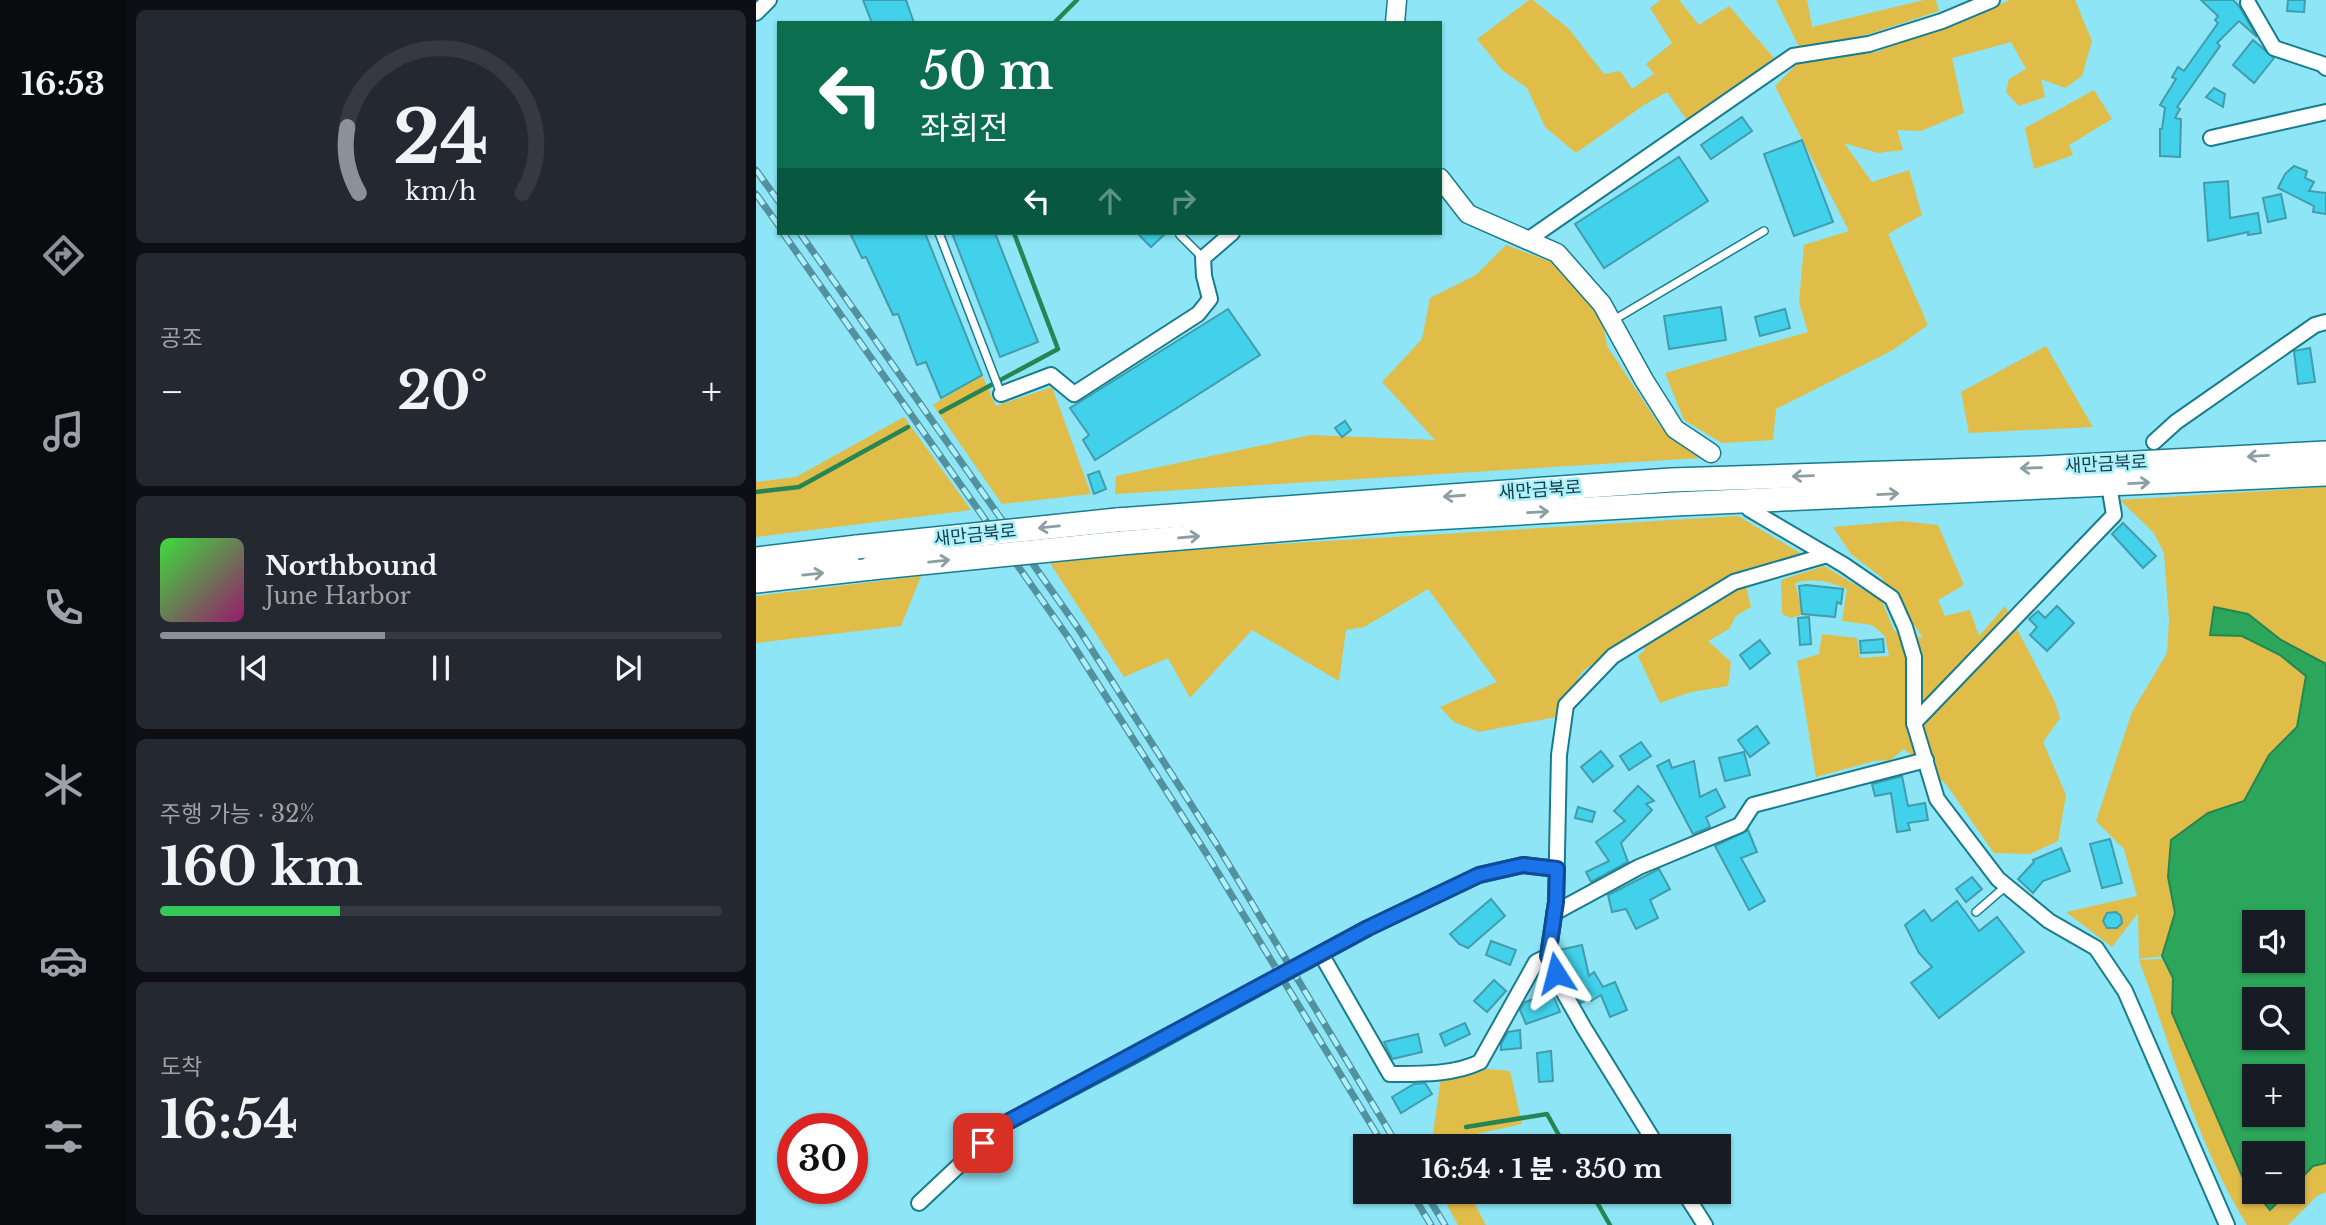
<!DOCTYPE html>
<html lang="ko">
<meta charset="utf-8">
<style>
:root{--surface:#171b24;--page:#242831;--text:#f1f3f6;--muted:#9ea1a6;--line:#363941;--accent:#8c9099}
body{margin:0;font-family:"Libre Baskerville","Noto Sans KR",serif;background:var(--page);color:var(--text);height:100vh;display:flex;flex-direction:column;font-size:26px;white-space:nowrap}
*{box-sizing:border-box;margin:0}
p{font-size:23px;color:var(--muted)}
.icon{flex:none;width:38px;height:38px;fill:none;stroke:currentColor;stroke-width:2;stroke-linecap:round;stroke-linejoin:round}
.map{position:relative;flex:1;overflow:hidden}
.sheet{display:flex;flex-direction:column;gap:10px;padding:10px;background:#0d0f14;width:630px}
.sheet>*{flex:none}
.guide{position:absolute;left:21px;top:21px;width:665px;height:214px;border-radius:0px;box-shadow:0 2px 5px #0004;background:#0b6e4f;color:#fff;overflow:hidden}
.buttons{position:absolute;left:1486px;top:910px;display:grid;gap:14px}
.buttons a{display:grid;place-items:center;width:63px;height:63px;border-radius:0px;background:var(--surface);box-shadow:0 2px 5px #0004;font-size:35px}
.speed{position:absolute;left:21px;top:1113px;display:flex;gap:14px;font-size:35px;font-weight:700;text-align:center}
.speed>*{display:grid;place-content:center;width:91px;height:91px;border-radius:50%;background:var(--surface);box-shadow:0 2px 5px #0004;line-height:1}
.speed .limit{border:10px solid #d22;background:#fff;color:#111}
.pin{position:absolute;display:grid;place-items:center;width:60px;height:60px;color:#fff;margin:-30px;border-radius:14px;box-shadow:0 4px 10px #0006}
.me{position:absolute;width:77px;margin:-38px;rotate:351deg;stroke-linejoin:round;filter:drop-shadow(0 0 5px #0008)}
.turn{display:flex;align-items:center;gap:24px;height:147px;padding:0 28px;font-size:32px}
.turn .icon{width:91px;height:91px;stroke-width:2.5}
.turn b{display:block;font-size:49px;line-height:60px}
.lanes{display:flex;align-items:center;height:66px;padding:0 28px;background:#0003;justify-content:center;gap:35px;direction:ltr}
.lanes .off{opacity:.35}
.big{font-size:52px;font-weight:800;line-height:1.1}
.sheet .widget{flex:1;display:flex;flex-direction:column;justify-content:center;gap:10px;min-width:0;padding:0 24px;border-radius:10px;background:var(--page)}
.sheet .dial{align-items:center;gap:0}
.dial svg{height:182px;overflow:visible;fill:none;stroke:var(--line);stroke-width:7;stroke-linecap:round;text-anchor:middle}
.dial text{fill:var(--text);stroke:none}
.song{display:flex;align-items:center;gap:21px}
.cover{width:84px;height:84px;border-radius:10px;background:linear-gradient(135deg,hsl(120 70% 55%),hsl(320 70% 35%))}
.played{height:7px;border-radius:4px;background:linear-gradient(90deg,var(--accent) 40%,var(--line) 40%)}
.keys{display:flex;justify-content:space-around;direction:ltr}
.heat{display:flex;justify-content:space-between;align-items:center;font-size:38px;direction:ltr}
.charge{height:10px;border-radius:5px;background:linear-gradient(90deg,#34c759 32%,var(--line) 0)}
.trip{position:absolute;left:597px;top:1134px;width:378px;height:70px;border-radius:0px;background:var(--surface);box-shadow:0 2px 5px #0004;font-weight:800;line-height:70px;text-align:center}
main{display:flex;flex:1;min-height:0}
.tabs{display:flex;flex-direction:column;width:126px;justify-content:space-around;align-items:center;background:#090b0e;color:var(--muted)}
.tabs .icon{width:49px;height:49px}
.tabs .selected{color:var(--accent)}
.tabs b{font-size:32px;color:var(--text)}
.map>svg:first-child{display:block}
.green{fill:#e0bc48}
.water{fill:#2ca65a;stroke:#268653;stroke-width:2;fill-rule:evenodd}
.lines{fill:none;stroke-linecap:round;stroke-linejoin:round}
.stream{stroke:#268653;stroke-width:4.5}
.building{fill:#41d1ea;stroke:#429cac;stroke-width:2}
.service-casing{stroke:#177c8c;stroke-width:10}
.minor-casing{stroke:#177c8c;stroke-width:18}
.tertiary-casing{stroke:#177c8c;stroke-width:21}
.trunk-casing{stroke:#177c8c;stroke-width:26}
.service{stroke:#fff;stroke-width:7}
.minor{stroke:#fff;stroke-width:14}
.tertiary{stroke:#fff;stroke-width:18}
.trunk{stroke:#fff;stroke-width:23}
.rail-casing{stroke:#52919d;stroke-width:7}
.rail{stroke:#abf0fd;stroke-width:4.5;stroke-dasharray:13;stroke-linecap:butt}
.minor-bridge-casing{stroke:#177c8c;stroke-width:18;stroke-linecap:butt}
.trunk-bridge-casing{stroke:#177c8c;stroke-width:26;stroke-linecap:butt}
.minor-bridge{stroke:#fff;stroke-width:14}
.trunk-bridge{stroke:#fff;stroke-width:23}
.oneway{stroke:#8b9ea2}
.route-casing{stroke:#114b97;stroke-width:18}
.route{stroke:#1a73e8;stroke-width:12}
.labels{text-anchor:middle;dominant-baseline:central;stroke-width:5;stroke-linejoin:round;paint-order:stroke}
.street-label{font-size:18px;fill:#173d44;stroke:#abf0fd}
</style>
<main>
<nav class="tabs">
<b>16:53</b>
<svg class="icon selected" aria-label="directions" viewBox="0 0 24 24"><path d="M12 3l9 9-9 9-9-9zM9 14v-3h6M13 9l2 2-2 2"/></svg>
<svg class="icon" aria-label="music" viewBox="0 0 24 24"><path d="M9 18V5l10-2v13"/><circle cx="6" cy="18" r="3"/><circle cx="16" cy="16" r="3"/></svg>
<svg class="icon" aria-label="phone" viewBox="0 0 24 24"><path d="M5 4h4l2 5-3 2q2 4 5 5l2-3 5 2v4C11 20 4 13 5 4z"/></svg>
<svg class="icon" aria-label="climate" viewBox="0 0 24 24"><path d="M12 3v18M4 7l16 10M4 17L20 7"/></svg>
<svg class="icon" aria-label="car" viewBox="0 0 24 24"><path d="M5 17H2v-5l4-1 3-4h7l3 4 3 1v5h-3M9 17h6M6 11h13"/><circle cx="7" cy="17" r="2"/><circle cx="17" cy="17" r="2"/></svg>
<svg class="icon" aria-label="filters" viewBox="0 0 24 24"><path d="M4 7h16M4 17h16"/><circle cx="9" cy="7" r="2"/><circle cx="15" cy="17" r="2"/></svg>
</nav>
<section class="sheet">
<div class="widget dial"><svg viewBox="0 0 100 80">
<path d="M14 69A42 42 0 1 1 86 69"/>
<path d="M14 69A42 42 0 0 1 9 40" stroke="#8c9099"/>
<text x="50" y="56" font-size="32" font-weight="700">24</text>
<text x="50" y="72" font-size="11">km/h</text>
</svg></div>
<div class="widget"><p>공조</p>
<div class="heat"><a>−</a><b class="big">20°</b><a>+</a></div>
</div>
<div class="widget">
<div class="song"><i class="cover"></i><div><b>Northbound</b><p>June Harbor</p></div></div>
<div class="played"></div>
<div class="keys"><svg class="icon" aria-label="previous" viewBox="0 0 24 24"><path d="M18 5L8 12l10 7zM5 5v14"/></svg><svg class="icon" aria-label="pause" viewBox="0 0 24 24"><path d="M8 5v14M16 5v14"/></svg><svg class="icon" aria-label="next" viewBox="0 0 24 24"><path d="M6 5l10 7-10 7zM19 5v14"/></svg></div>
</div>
<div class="widget"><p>주행 가능 · 32%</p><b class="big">160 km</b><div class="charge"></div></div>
<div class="widget"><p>도착</p><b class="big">16:54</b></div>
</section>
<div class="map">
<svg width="1570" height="1225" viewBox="0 0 1570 1225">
<rect width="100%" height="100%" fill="#8de5f6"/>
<!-- green -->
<g class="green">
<path d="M773,0H777L813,29L848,74L864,71L876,89L898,74L890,64L916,43L894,8L905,0H923L943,25L973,6L1018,58L931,120L911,92L888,105L820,153L789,127L771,88L746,70L721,39Z"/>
<path d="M1020,0H1051L1056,27L1168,0H1180L1183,11L1110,35L1043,47Z"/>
<path d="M1254,0H1319L1336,41L1326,76L1309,88L1285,79L1289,97L1263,106L1250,92L1253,79L1270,69L1255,42L1196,58L1208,113L1165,131L1141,130L1147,150L1122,153L1088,143L1116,182L1153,170L1166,215L1132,234L1172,325L1137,350L1020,409L1017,440L966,443L928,420L909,373L1052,332L1043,302L1048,245L1093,231L1019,86L1042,63L1120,52L1195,25Z"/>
<path d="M1338,90L1356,119L1313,145L1317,155L1278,169L1269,128Z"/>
<path d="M750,245L801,264L846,319L851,346L904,426L944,458L359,494L360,476L555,435L679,440L626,382L666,339L674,298L720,275Z"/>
<path d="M1290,346L1337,427L1213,433L1205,392Z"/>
<path d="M226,375L240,406L296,387L335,494L246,504L177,405Z"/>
<path d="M148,417L215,510L0,537V482L40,477Z"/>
<path d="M1570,487V664L1525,640L1492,614L1458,608L1455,635H1485L1524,655L1550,676L1541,727L1513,755L1488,801L1452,813L1412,877L1419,913L1406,956L1383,959L1382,913L1356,947L1310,912L1381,896L1368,849L1340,821L1376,712L1411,653L1413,620L1408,553L1398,533L1364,500Z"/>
<path d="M982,516L1046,554L986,570L995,607L980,616L973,629L952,641L975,662L972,686L935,692L904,703L882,656L889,650L882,630L826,672L800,717L723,732L698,722L684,707L741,682L672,589L608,627L590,630L583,681L496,630L434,698L412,658L368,677L294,563L439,549Z"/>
<path d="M1146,521L1182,525L1208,585L1182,600L1189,616L1214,610L1223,636L1249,606L1299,702L1304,718L1287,742L1310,795L1302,841L1274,854L1238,853L1190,784L1148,749L1134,760L1118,761L1060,777L1041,661L1063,654L1066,634L1101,638L1104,658L1133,656L1129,636L1116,625L1086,621L1091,589C1074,582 1057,577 1039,583L1044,603L1051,602L1050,613L1035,618L1026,614L1025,580L1068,566L1126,601L1138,631L1167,638L1125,577L1095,554L1077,527Z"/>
<path d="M165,576L145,626L0,643V596Z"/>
<path d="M1406,959L1417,978L1416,1013L1487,1178L1515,1210L1532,1192H1536L1537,1187L1557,1166L1570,1163V1192L1561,1196L1532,1225H1491C1441,1144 1416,1049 1383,960Z"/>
<path d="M732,1069L754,1071L766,1124L720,1134L717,1146H684L677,1133L685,1078Z"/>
<path d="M684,1192H712L730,1225H702Z"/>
</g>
<!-- water -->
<g class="water">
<path d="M1458,607L1492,614L1525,640L1570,664V1163L1557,1166L1537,1187L1536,1153H1498V1191L1487,1178L1416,1013L1417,978L1406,956L1419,913L1412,877L1415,840L1452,813L1488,801L1513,755L1541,727L1550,676L1524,655L1486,636L1454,635ZM1498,922H1536V961H1498ZM1498,999H1536V1038H1498ZM1498,1076H1536V1115H1498Z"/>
<path d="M1499,1192H1532L1514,1210Z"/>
</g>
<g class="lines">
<!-- stream -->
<g class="stream">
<path d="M298,23L321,0"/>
<path d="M185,412L302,349L258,233"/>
<path d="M0,492L43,487L152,427"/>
<path d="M710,1127L791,1114L809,1146"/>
<path d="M835,1192L854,1225"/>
</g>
</g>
<!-- building -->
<g class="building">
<path d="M107,0H150L158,23H116Z"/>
<path d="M1445,0H1477L1483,6L1501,37L1483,21L1461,43L1464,46L1421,107L1424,109L1419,118L1425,119L1424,157L1404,156V129H1406L1409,108L1404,105L1420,79L1416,77L1422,67L1428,71L1462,23L1459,20L1462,16Z"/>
<path d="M1532,0H1549L1548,12L1531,11Z"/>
<path d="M1497,40L1518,58L1498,83L1477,65Z"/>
<path d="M1458,88L1469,94L1467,107L1450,97Z"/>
<path d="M986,117L996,131L955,159L945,145Z"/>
<path d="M1046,140L1077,222L1038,236L1008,154Z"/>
<path d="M923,157L952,201L848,268L819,224Z"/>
<path d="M1538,166L1551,171L1549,178L1558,182L1553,191L1570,193V214L1557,212L1558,206L1522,188L1529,174Z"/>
<path d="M1472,181L1474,218L1502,213L1505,233L1492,235V232L1452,241L1448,183Z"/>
<path d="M1525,194L1530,218L1512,222L1507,198Z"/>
<path d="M94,233H169L226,375L185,398L170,362L161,365L142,314L137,315L110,257L106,258Z"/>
<path d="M196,233H239L282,342L244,357Z"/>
<path d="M381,233H410L395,247Z"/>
<path d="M965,307L970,340L913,349L908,316Z"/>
<path d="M472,309L504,355L339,460L327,440L333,435L314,408Z"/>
<path d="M1029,309L1034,328L1004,336L999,317Z"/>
<path d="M1554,348L1559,382L1542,384L1538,351Z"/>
<path d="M589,421L595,430L586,437L579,428Z"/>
<path d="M343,471L350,489L338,494L332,475Z"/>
<path d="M1367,523L1400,556L1387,568L1356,534Z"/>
<path d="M1050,585L1087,589L1085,604L1081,602L1079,617L1046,614L1043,586Z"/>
<path d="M1301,606L1318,623L1291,651L1274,635L1281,627L1273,619L1282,611L1289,618Z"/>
<path d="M1053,617L1055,644L1044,645L1042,618Z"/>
<path d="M1127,639L1128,652L1105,653L1104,641Z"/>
<path d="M1004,640L1014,653L994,669L984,655Z"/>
<path d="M1001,726L1013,743L994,757L982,740Z"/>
<path d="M885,742L895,756L873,770L864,756Z"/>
<path d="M845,751L857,766L837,782L825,767Z"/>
<path d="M988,752L994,775L969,781L963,758Z"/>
<path d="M913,760L916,768L938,761L944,797L960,789L969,807L950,817L954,827L937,834L901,766Z"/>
<path d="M1146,776L1152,806L1169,803L1172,820L1152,823L1154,830L1141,832L1135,793L1119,796L1116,784Z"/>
<path d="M882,786L898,801L890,804L896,810L865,843L872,862L835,882L830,872L853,861L840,842L869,821L858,811Z"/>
<path d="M822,807L839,812L836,822L819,818Z"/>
<path d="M992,830L1001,852L985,858L1009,901L993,910L959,846Z"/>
<path d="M1354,839L1366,883L1346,888L1334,844Z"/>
<path d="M1305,848L1314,871L1287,881L1277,893L1262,879L1278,862L1277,860Z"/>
<path d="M903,869L914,889L894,900L902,918L880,929L870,909L856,912L852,895Z"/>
<path d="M1216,877L1226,889L1210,902L1200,889Z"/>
<path d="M735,899L749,916L712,948L703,944L694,934Z"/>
<path d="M1201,901L1223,931L1241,917L1268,952L1183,1018L1155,983L1176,967L1163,953L1149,925L1168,910L1176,921Z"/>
<path d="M1360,912L1365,916L1366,923L1361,928H1351L1347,921L1351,913Z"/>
<path d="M735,941L760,950L754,965L730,955Z"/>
<path d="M826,945L833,976L838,972L847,987L859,982L871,1010L854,1017L845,995L835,1001L833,998L825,1003L807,965L803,950Z"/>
<path d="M738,980L750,991L731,1012L718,1001Z"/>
<path d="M796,992L804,1012L770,1024L764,1010L769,1002Z"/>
<path d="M709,1023L714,1034L689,1046L684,1034Z"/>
<path d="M764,1030L765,1048L745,1050V1044L752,1032Z"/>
<path d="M662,1034L666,1052L636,1059L628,1042Z"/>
<path d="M795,1051L797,1081L783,1082L781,1053Z"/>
<path d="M669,1083L676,1094L645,1113L636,1097L658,1084Z"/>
</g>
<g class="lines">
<defs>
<g id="service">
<path d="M183,233L245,394"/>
<path d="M424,235L447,258"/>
<path d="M856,321L1008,231"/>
<path d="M1220,912L1250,886"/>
</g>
<g id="minor">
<path d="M1492,3L1518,48L1566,64L1570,68"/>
<path d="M0,13L13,0"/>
<path d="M1455,138L1570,112"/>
<path d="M773,239L1037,56L1113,44L1186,21L1236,0"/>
<path d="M245,394L295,375L318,394L442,314L454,299L448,276L447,258L476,233"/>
<path d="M1398,442L1420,422L1559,325L1570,322"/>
<path d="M993,509L1088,565L1136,598L1149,627L1158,657V723L1181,799L1242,879L1293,921L1340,948L1369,991L1471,1225"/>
<path d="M1158,723L1358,515L1355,497"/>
<path d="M798,913L883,867L984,825L997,805L1170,760"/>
<path d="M612,928L723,875L767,865L801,869"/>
<path d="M565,954L634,1074C664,1074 697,1075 724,1062L780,962L792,956"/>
<path d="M901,1146L828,1028L807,991L792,956L800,902L803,755L810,705L857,656L978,582L1071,555"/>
<path d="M928,1192L949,1225"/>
<path d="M163,1203L246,1125L373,1058"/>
</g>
<g id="tertiary">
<path d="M639,23L641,0"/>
<path d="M684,178L712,214L801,253L846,304L888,380L919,429L955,453"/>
</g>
<g id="trunk">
<path d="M361,520L915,480L1284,468L1570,453"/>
<path d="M365,543L642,520L919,504L1570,474"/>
<path d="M0,559L101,547"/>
<path d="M0,581L115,568"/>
</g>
</defs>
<!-- service casing -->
<use href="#service" class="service-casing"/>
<!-- minor casing -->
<use href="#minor" class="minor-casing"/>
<!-- tertiary casing -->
<use href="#tertiary" class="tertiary-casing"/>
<!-- trunk casing -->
<use href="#trunk" class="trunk-casing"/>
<!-- service -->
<use href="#service" class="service"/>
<!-- minor -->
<use href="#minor" class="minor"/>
<!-- tertiary -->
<use href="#tertiary" class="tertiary"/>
<!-- trunk -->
<use href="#trunk" class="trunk"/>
<defs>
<g id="rail">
<path d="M0,170L23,202"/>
<path d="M0,194L23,226"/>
<path d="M27,233L312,637L450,853L628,1146"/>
<path d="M44,233L322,628L461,845L642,1146"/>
<path d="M655,1192L675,1225"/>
<path d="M669,1192L689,1225"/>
</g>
</defs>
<!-- rail casing -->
<use href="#rail" class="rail-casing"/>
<!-- rail -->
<use href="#rail" class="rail"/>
<defs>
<path id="minor-bridge" d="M373,1058L612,928"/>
<g id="trunk-bridge">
<path d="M101,547L361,520"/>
<path d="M115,568L365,543"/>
</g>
</defs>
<!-- minor-bridge casing -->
<use href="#minor-bridge" class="minor-bridge-casing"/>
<!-- trunk-bridge casing -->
<use href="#trunk-bridge" class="trunk-bridge-casing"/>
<!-- minor-bridge -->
<use href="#minor-bridge" class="minor-bridge"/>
<!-- trunk-bridge -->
<use href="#trunk-bridge" class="trunk-bridge"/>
</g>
<!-- one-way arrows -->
<defs><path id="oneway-shaft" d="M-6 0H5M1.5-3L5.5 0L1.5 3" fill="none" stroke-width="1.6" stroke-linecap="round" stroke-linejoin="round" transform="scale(1.75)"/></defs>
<g class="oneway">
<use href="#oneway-shaft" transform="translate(1502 456) rotate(177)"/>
<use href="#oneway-shaft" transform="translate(1275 468) rotate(178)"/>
<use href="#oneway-shaft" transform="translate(1047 476) rotate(178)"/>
<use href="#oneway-shaft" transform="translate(1383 483) rotate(-3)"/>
<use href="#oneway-shaft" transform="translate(1132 494) rotate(-3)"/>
<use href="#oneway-shaft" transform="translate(698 496) rotate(176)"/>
<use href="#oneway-shaft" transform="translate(782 512) rotate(-3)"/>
<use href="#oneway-shaft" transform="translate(293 527) rotate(174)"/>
<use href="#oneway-shaft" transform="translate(433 537) rotate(-5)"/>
<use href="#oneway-shaft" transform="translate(183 561) rotate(-6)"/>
<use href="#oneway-shaft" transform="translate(57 574) rotate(-6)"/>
</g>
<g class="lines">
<defs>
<path id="route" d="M227,1143L246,1125L612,928L723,875L767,865L801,869L800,902L792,956L800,973"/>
</defs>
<!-- route casing -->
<use href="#route" class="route-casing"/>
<!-- route -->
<use href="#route" class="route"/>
</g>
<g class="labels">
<!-- street labels -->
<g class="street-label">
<text transform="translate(1350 464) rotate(-3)">새만금북로</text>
<text transform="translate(784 490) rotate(-4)">새만금북로</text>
<text transform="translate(219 535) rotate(-6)">새만금북로</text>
</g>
</g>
</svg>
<div class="buttons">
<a><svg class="icon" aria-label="sound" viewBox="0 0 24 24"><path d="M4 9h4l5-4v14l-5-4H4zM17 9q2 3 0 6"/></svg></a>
<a><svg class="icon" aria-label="search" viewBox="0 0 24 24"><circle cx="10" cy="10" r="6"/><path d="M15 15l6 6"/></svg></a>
<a>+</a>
<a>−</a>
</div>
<div class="speed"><div class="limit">30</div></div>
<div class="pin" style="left:227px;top:1143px;background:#d93025"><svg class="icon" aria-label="arrive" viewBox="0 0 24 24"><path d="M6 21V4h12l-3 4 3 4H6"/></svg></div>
<svg class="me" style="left:800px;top:973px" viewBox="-20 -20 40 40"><path d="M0-17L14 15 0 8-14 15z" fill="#1a73e8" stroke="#fff" stroke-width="4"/></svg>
<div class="trip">16:54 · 1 분 · 350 m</div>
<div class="guide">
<div class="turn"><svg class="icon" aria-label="left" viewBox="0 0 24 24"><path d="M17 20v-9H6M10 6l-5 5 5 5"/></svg><div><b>50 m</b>좌회전</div></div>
<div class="lanes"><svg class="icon" aria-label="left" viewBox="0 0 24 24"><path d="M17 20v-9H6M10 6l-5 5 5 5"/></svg><svg class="icon off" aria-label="ahead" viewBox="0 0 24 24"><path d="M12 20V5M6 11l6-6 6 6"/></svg><svg class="icon off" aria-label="right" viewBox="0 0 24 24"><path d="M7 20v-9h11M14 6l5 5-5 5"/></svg></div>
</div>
</div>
</main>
